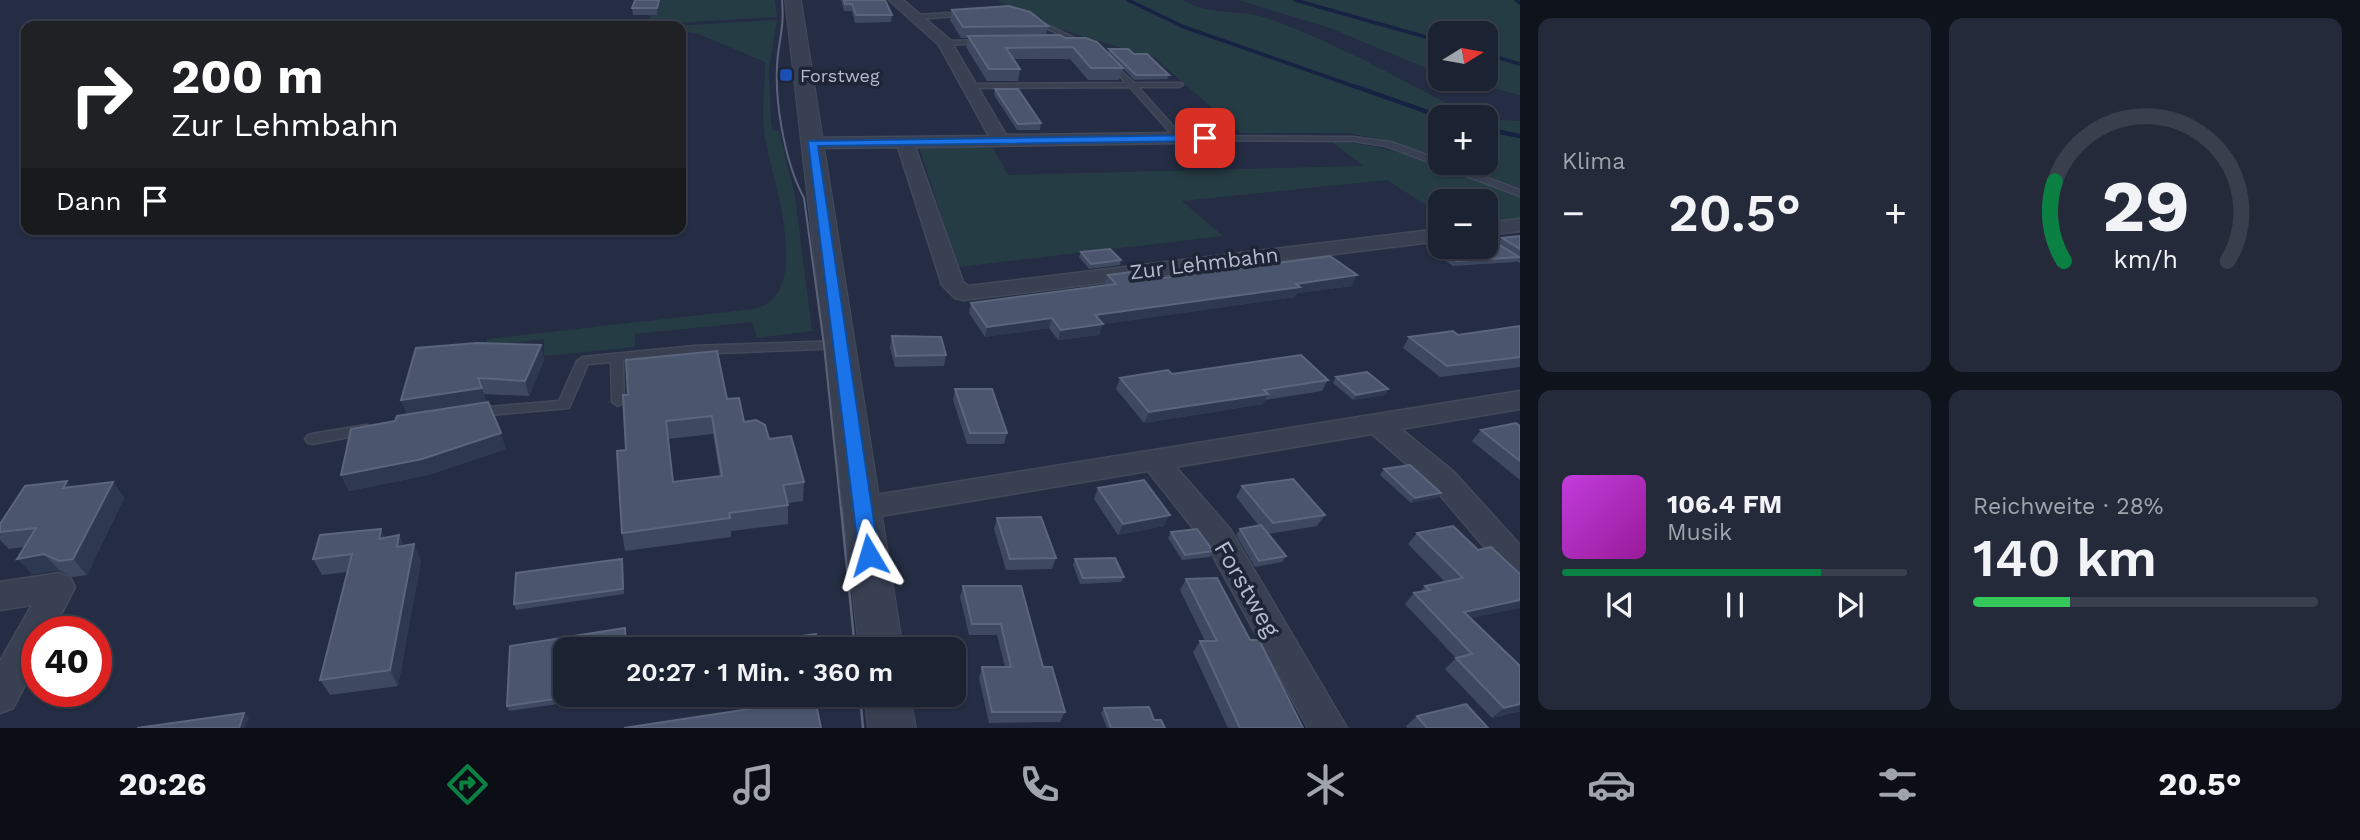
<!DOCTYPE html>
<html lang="de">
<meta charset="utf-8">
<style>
:root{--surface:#1b2232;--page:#242a3a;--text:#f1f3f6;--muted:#a0a4ac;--line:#393f4d;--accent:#0b8043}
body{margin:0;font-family:"Work Sans",sans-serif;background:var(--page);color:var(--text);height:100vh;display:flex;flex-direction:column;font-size:26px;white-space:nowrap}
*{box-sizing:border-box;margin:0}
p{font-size:23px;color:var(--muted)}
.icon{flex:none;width:38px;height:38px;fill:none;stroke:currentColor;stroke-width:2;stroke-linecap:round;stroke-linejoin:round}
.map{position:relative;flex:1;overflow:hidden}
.drawer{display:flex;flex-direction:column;gap:18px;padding:18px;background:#0f131c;width:840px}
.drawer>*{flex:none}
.guide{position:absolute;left:21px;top:21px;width:665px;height:214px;border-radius:14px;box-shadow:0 2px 5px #0004,0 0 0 2px var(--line);background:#202124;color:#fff;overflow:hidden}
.needle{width:46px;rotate:79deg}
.tools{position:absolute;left:1428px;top:21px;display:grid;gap:14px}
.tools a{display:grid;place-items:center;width:70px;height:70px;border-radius:14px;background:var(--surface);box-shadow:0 2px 5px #0004,0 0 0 2px var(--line);font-size:35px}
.speed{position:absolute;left:21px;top:616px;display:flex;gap:14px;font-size:35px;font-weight:700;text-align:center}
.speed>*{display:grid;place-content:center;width:91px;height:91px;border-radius:50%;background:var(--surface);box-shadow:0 2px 5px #0004,0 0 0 2px var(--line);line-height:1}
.speed .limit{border:10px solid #d22;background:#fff;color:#111}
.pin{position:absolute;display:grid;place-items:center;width:60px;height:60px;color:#fff;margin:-30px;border-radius:14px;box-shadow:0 4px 10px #0006}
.me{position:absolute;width:77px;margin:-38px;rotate:353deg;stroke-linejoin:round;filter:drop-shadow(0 0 5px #0008)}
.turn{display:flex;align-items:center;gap:24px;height:147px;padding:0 35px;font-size:32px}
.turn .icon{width:91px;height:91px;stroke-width:2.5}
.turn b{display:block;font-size:49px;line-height:60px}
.then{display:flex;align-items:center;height:66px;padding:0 35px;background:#0003;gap:14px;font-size:26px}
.big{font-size:52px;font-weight:600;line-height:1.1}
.drawer .card{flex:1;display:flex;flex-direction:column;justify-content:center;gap:10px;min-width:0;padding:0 24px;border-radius:14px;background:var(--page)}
.drawer .dial{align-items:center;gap:0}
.dial svg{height:182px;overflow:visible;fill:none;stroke:var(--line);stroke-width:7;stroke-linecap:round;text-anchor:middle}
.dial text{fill:var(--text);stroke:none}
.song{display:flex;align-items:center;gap:21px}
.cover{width:84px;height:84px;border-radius:10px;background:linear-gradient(135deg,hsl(290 70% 55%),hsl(300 70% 35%))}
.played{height:7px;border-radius:4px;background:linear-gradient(90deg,var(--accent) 75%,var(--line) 75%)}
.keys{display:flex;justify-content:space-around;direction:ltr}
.heat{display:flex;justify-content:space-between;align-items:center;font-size:38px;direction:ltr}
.charge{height:10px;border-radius:5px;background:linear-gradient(90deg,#34c759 28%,var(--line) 0)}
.drawer .tiles{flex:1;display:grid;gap:18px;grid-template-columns:repeat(2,1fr)}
.trip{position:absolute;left:553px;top:637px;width:413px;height:70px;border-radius:14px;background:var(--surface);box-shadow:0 2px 5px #0004,0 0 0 2px var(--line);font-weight:600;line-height:70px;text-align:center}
.tabs{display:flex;height:112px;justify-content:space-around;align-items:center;background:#0b0e14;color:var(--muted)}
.tabs .icon{width:49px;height:49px}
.tabs .current{color:var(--accent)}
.tabs b{font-size:32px;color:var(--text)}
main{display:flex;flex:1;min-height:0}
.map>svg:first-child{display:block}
.green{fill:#263c44}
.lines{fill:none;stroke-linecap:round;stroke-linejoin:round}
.stream-far1{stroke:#152242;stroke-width:3.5}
.stream{stroke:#152242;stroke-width:4.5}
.service-casing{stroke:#42495b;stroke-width:3}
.minor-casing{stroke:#42495b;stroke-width:3}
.tertiary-casing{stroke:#42495b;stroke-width:2}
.service{fill:#384052;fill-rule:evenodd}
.minor{fill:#384052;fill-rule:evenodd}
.tertiary{fill:#384052;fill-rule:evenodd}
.tram-far1{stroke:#5a6379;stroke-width:2}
.tram{stroke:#5a6379;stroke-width:2.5}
.wall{fill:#3e4961;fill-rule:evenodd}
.shaded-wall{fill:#2e3850}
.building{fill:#4b556d;stroke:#5b657c;stroke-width:2;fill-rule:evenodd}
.route{fill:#1a73e8;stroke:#114b97;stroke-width:2}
.transit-dot{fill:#1a4fb4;stroke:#1d2537;stroke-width:2.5}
.labels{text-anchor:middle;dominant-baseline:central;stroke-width:7;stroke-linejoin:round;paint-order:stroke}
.far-poi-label{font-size:18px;fill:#b5bbcc;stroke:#1d2537;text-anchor:start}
.street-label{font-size:21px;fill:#b5bbcc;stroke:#1d2537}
.near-street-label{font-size:24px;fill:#b5bbcc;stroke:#1d2537}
</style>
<main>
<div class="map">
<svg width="1520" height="728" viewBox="0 0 1520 728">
<rect width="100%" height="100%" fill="#242d43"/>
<!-- green -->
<g class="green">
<path d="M661,0H775L777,17L655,24L649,15H657Z"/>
<path d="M997,0H1183C1209,17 1241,8 1270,19C1341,45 1406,82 1472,117H1440V161L1380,139L1347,133H1241L1155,58L1036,22Z"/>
<path d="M1238,0H1520V95L1457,79H1486V33H1440V74L1330,28Z"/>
<path d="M777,20L769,70L771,124L773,131H779L795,196L812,331L757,338L752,322L635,334V347L544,356V339L487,346V339L754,309C815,296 772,178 765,138C761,114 765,87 765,62L696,33L681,31V26H672Z"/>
<path d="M1486,119L1520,121V189L1446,163H1486Z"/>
<path d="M1332,142C1397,143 1460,175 1520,197V221L1486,225V201H1440V214L1387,180L1182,201L1223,236L958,267L919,147L992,146L1008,175L1363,166Z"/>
</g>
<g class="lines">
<!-- stream-far1 -->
<g class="stream-far1">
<path d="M1128,0L1184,27L1359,88"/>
<path d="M1295,0L1440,41"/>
<path d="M1516,0L1520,3"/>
<path d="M1486,54L1520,64"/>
</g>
<!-- stream -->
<g class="stream">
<path d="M1354,86L1442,117"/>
<path d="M1486,129L1520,136"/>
</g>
<defs>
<g id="service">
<path d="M967,12L969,15L918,19L915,17L918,15Z"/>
<path d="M1031,19H1035L1081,41L1076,42L1031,21Z"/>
<path d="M983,40L986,42L985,43L945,45L942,43L945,41Z"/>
<path d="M1110,60L1134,83H1182L1183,85L1179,87H1138L1182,136L1353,137L1391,142L1440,160V163H1447L1520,190V196L1386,146L1353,141L1177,140L1130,87L969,88L965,86L969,84L1126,83L1107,62Z"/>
<path d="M841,341L847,345L845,348L694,354L623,361L624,402L618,406L612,402L611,362L588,364L569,408L477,416L472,415L470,412L472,409L477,408L559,401L577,361L583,357L694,346Z"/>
<path d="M366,425L371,427L373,430L371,433L312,444L307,442L305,439L307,436L312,434Z"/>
</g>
<g id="minor">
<path d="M889,0H903L950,40L1006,135L1180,133L1188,138L1180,143L915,147L963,282L968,286L1440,229V241L963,300L955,298L942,285L898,147L812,148L804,143L812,138L989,136L939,45Z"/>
<path d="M1520,219V231L1486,235V223Z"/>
<path d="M1520,391V409L1401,429L1454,472L1520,545V580L1509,576L1434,488L1372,434L1176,467L1230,529L1347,728H1308L1208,547L1148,471L863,519L853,516L848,508L853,500L863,497Z"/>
<path d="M59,573L70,577L75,587L52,632H37V662L13,708L0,713V661L32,605L0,610V582Z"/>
</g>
<g id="tertiary">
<path d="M785,0H801L903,649H859Z"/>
<path d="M864,695H910L916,728H868Z"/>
</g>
</defs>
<!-- service casing -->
<use href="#service" class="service-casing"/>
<!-- minor casing -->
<use href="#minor" class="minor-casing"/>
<!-- tertiary casing -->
<use href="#tertiary" class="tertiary-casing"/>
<!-- service -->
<use href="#service" class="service"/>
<!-- minor -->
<use href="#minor" class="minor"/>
<!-- tertiary -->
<use href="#tertiary" class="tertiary"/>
<!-- tram-far1 -->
<path class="tram-far1" d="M782,0C784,23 781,32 778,54C773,96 784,161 804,198L824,345L841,510"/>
<!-- tram -->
<g class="tram">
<path d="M841,508L855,649"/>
<path d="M860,695L863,728"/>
</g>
</g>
<!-- wall -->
<g class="wall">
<path d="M661,0L657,15H633L632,8Z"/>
<path d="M841,0H885L892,15L891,22L855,23L852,11H844Z"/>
<path d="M952,10L1048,26L1046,35L1065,38L1108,53L1109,49L1134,54L1169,75L1167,79L1134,80L1120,65L1123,68L1119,80H1088L1070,59H1013L1020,69L1018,81H987L966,47L968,38H961L950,20Z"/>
<path d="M995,89L1041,123L1040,130H1017L994,95Z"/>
<path d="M1520,236V263L1516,261L1515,262L1453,266L1427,247L1430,242L1498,244L1502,238Z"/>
<path d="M1081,252L1121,260L1120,265L1089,269L1079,257Z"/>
<path d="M1108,275L1148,280L1352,286L1297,293L1295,297L1103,324L1099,335L1058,340L1049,328L985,337L969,313L971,303L1104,285Z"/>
<path d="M1520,326V367L1440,377L1403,348L1409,337L1458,335Z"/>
<path d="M892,336L946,355L944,366L895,367L890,347Z"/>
<path d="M541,345L544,360L529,396L484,394L486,403L506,449L428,475L349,491L341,475L407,414L401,400Z"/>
<path d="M1172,374L1328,380L1322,391L1265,400L1263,404L1144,423L1116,389L1120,378Z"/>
<path d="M1336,377L1388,389L1385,395L1353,400L1333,383Z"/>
<path d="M955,389L1007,433L1004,444H967L953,400Z"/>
<path d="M623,395L727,399L744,422L769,439L804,482L803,501L788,503V524L731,531V537L625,551L622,533L626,450ZM713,434L720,477L673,482L668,439Z"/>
<path d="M1520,426V480L1472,441L1481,430Z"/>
<path d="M1384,469L1437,498L1411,503L1380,475Z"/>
<path d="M113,482L124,498L87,575L73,577L59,570L32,574L24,547L9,549L0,540V524L72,487Z"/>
<path d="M1242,486L1325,515L1317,526L1268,534L1286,556L1282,562L1255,567L1236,535L1240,529L1259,526L1236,497Z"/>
<path d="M1098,488L1164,526L1118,535L1094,499Z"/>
<path d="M997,518L1056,558L1052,569L1006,570L994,529Z"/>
<path d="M1453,526L1471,619L1520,666V711L1492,718L1445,669L1456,658L1405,604L1414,593L1420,592L1425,586L1445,582L1408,544L1417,533Z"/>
<path d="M1171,532L1213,551L1210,557L1182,560L1168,538Z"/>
<path d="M399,535L404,546L421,560L398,686L330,695L320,680L347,572L322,575L313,559L385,538Z"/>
<path d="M1075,559L1124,577L1121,582L1080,584L1073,565Z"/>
<path d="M623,565L624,594L516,610L514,604Z"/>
<path d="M1186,579L1250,640L1303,728H1228L1193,652L1200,641H1205L1180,590Z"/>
<path d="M963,586L1043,667L1065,712L1060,722L989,723L979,678L982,667H1005L997,635H969L960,597Z"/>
<path d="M626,634L565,695H621L509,711L507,706Z"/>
<path d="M1104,708L1154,720L1165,728H1107L1101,713Z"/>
<path d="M1417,716L1488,728H1407L1406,726Z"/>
</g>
<!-- shaded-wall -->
<g class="shaded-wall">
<path d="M659,0H661L657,15V8Z"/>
<path d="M1357,275L1352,286L1297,293L1295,297L1092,326L1095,315L1296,284Z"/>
<path d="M1052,318L1049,328L985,337L987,327Z"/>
<path d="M1103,324L1099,335L1058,340L1061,330Z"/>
<path d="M541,345L544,360L529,396L525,381Z"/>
<path d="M482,388L487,404L407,415L401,400Z"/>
<path d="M1388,389L1385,395L1353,400L1356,395Z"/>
<path d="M1268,394L1263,404L1144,423L1149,412Z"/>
<path d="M501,433L506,449L428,475L349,491L341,475Z"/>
<path d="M67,481L80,497L63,488Z"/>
<path d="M113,482L124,498L87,575L73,559Z"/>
<path d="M1441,493L1437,498L1411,503L1415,498Z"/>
<path d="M1170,515L1164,526L1118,535L1123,524Z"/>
<path d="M381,529L388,545L379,539Z"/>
<path d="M399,535L406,551L397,547Z"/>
<path d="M414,544L421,560L398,686L390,670Z"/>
<path d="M44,554L59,570L32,574L17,559Z"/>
<path d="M1520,600V608L1454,622L1464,612Z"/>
<path d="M1520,704V711L1492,718L1504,708Z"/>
<path d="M244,713L249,718L245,728H239Z"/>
</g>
<!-- building -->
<g class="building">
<path d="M635,0H659L657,8H632Z"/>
<path d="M844,0H885L892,15H856L852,4H845Z"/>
<path d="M1009,6L1030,12L1048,26L963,27L952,10Z"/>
<path d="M1060,35L1065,38H1086L1097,42L1123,68H1091L1073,47L1006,48L1020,69H989L968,36Z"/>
<path d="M1109,49H1128L1134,54H1147L1169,75H1136Z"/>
<path d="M995,89H1018L1041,123L1018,124Z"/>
<path d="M1520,236V249L1502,238Z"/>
<path d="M1486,238H1488L1519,257L1456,261L1430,242L1440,241V247H1486Z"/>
<path d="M1110,249L1121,260L1091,264L1081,252Z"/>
<path d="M1330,256L1357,275L1296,284L1300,287L1095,315L1103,324L1061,330L1052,318L987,327L971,303L1116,284L1108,275L1139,271L1148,280Z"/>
<path d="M1520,326V357L1447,366L1409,337L1453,331L1458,335Z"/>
<path d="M892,336L941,337L946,355L896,356Z"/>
<path d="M477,343L541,345L525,381L478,378L482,388L401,400L416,348Z"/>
<path d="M717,351L727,399L739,398L744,422L756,420L765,425L769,439L791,436L804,482L783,485L788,505L729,513L730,518L622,533L617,451L626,450L623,395H628L626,360ZM712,416L722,476L673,482L666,421Z"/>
<path d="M1301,355L1328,380L1264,390L1268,394L1149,412L1120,378L1168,370L1172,374Z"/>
<path d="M1367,372L1388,389L1356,395L1336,377Z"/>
<path d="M955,389H992L1007,433H970Z"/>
<path d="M488,402L501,433L422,459L341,475L351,429L395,421L397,416Z"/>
<path d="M1516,423L1520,426V461L1481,430Z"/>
<path d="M1410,465L1441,493L1415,498L1384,469Z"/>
<path d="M1293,479L1325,515L1273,523L1242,486Z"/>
<path d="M1144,480L1170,515L1123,524L1098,488Z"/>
<path d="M67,481L63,488L113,482L73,559L59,561L44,554L17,559L36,528L0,532V524L25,486Z"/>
<path d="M1041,517L1056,558L1010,559L997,518Z"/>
<path d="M1261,525L1286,556L1259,561L1240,529Z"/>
<path d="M1453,526L1478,550L1491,547L1520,574V600L1464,612L1520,666V704L1504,708L1456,658L1472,654L1414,593L1430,590L1425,586L1463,578L1417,533Z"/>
<path d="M381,529L379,539L399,535L397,547L414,544L390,670L320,680L352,554L313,559L320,535Z"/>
<path d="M1197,529L1213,551L1185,555L1171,532Z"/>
<path d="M1115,558L1124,577L1083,578L1075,559Z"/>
<path d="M622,559L623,589L514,604L516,573Z"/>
<path d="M1217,578L1250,640H1259L1303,728H1240L1200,641H1217L1186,579Z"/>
<path d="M963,586H1021L1043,667H1052L1065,712H992L982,667H1011L1001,624H972Z"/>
<path d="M625,628L626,649H565V695H582L507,706L510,646Z"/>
<path d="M816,634L820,649H704Z"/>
<path d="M815,699L821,728H624Z"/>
<path d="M1466,704L1488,728H1427L1417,716Z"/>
<path d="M1149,707L1154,720H1161L1165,728H1111L1104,708Z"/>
<path d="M244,713L239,728H137Z"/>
</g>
<!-- route -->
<path class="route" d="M1205,135L1209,136V141L818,146L879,555L876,561L869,564L862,561L859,555L808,141Z"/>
<!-- markers -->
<rect class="transit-dot" x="779" y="68" width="14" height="14" rx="3.5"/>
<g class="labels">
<!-- far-poi labels -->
<g class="far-poi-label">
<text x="800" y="75">Forstweg</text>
</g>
<!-- street labels -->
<g class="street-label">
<text transform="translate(1204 263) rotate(-7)">Zur Lehmbahn</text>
</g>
<!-- near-street labels -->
<g class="near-street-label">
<text transform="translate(1247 589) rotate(60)">Forstweg</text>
</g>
</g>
</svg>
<div class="tools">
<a><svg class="needle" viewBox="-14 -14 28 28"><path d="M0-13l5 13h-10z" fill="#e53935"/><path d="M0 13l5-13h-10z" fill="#a0a4ac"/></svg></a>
<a>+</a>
<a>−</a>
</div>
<div class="speed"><div class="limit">40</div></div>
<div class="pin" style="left:1205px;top:138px;background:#d93025"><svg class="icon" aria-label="arrive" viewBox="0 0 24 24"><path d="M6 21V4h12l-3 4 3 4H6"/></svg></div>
<svg class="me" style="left:869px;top:555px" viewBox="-20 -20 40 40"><path d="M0-17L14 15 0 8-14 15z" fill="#1a73e8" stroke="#fff" stroke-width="4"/></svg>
<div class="trip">20:27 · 1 Min. · 360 m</div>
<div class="guide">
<div class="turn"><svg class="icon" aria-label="right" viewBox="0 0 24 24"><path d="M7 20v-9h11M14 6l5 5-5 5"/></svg><div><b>200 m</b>Zur Lehmbahn</div></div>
<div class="then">Dann<svg class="icon" aria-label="arrive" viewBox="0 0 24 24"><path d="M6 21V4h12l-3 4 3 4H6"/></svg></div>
</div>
</div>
<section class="drawer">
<div class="tiles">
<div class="card"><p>Klima</p>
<div class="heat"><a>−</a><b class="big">20.5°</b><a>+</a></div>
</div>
<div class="card dial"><svg viewBox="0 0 100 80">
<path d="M14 69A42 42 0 1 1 86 69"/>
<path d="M14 69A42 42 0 0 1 10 34" stroke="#0b8043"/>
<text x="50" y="56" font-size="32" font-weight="700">29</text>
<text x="50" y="72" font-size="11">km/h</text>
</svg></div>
<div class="card">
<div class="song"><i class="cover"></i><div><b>106.4 FM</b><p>Musik</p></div></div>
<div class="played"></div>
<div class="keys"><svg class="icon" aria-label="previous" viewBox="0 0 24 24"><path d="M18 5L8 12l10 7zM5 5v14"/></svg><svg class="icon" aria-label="pause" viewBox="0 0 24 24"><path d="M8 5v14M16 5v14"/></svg><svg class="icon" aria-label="next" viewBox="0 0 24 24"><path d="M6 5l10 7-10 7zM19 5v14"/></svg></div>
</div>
<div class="card"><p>Reichweite · 28%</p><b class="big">140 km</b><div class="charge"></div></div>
</div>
</section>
</main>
<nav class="tabs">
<b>20:26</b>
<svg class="icon current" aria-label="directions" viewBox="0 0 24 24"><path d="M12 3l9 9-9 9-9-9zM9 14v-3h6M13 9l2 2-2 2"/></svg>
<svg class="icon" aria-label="music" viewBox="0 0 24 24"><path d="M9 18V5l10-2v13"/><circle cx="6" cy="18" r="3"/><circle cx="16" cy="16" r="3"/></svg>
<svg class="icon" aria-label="phone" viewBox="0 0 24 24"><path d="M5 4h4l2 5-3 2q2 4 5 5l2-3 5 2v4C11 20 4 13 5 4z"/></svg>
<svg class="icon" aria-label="climate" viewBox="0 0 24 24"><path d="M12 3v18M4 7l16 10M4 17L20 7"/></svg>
<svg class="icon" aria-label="car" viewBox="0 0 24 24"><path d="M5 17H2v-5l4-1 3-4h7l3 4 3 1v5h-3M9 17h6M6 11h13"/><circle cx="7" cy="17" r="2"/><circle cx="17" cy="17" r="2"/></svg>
<svg class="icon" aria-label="filters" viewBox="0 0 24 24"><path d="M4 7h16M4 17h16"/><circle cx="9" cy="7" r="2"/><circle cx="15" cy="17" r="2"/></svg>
<b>20.5°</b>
</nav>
